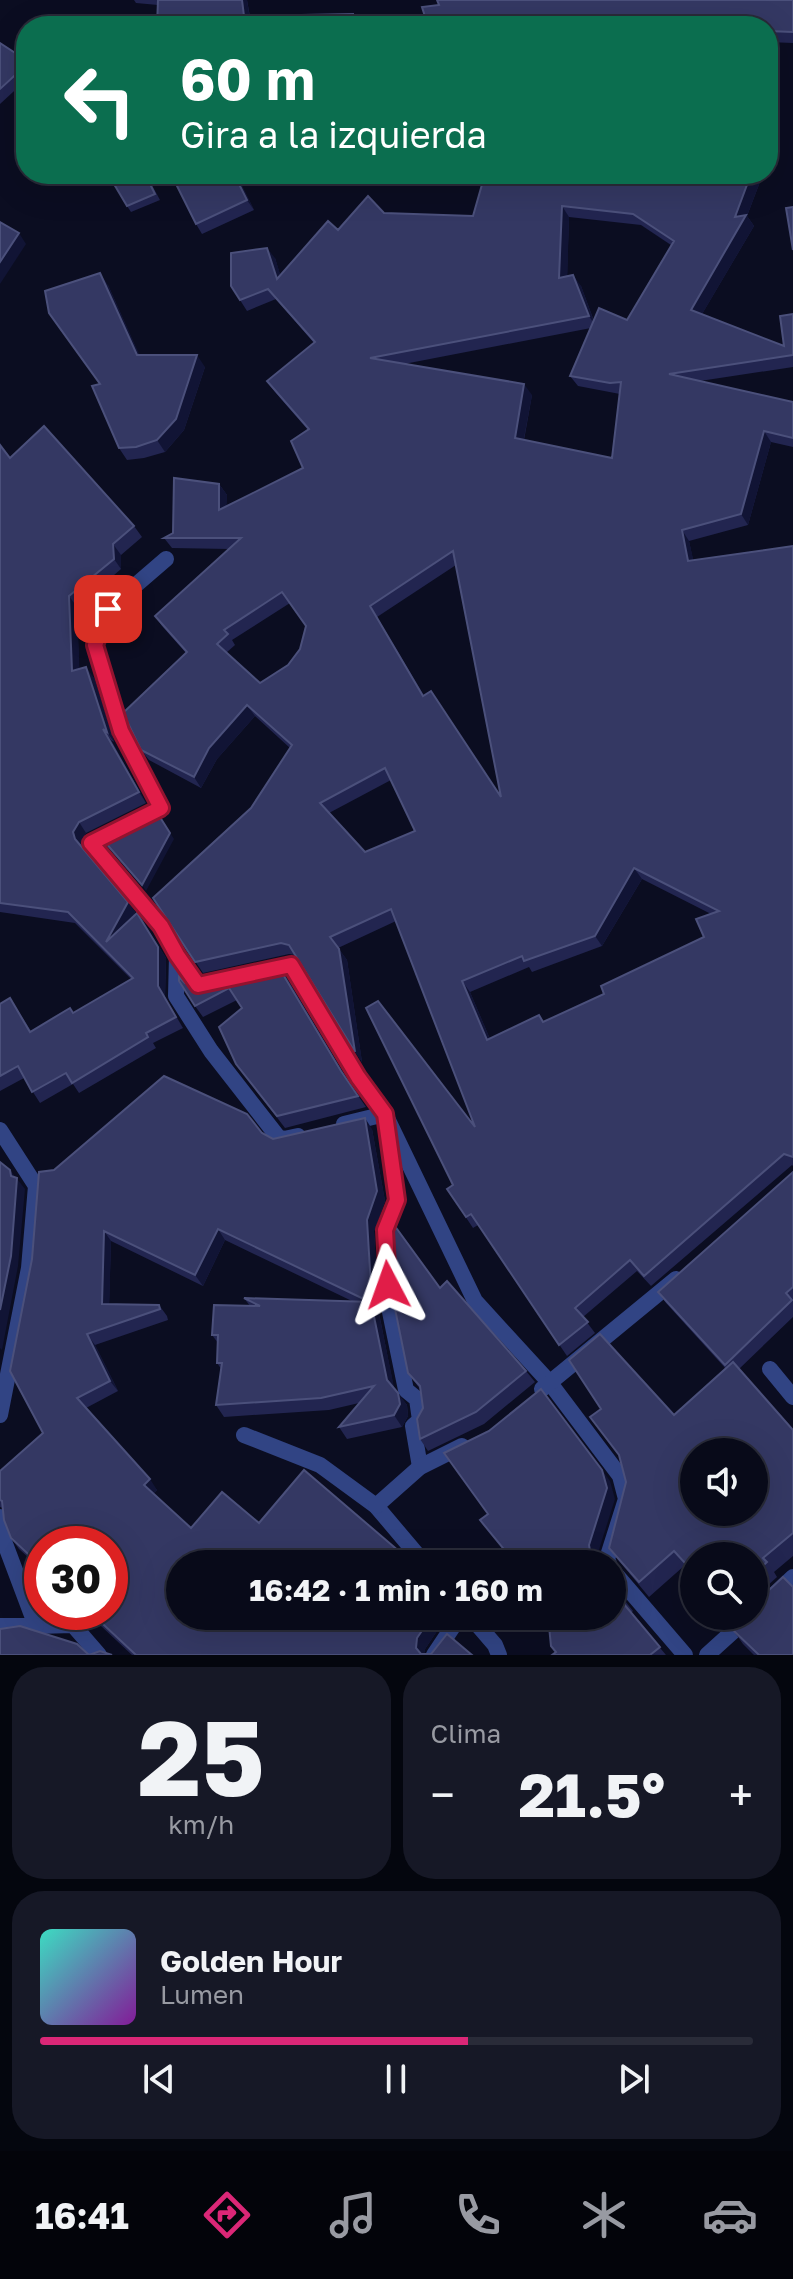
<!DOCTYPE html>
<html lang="es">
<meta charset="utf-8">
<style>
:root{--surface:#080a19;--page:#161826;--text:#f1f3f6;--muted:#989aa2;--line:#292b38;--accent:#db2777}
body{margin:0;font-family:"Golos Text",sans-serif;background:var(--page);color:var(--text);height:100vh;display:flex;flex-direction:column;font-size:30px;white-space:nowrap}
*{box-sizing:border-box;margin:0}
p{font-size:26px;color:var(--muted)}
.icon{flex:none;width:44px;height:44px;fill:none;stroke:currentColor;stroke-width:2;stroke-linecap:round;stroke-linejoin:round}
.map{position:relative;height:1655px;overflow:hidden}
.details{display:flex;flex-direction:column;gap:12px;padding:12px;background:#04060e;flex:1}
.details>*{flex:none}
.banner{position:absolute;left:16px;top:16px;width:762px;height:168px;border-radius:32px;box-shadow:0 8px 32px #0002,0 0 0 2px var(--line);background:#0b6e4f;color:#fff;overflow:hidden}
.buttons{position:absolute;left:680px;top:1438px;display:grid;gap:16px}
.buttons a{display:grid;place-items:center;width:88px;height:88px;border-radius:50%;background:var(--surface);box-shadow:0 8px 32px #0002,0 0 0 2px var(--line);font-size:40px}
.speed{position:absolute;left:24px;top:1526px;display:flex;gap:16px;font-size:40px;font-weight:700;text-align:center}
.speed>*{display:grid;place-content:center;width:104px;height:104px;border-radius:50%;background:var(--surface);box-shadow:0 8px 32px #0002,0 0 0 2px var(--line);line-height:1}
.speed .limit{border:12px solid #d22;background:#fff;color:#111}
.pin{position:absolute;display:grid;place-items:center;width:68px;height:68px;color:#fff;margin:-34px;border-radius:16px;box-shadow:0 4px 12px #0006}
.me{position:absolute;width:88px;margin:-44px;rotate:356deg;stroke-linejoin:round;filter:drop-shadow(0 0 6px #0008)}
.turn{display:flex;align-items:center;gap:28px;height:168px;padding:0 32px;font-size:36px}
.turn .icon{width:104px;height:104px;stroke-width:2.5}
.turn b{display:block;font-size:56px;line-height:68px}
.big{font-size:60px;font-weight:700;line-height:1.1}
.details .tile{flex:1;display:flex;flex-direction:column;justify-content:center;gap:12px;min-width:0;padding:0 28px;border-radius:32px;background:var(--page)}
.details .dial{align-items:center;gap:0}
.dial b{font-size:104px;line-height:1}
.song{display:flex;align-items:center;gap:24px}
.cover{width:96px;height:96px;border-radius:12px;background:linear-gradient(135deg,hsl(170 70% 55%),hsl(290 70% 35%))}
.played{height:8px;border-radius:4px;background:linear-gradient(90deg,var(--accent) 60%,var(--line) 60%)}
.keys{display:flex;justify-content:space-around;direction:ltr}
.heat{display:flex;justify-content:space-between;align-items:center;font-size:44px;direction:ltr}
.details .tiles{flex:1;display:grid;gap:12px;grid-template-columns:1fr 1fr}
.tile:last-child{grid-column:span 2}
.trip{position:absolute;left:166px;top:1550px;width:460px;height:80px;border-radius:40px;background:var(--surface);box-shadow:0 8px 32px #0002,0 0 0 2px var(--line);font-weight:700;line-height:80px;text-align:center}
.tabs{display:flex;height:128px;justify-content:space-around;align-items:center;background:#03040a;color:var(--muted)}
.tabs .icon{width:56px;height:56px}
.tabs .on{color:var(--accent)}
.tabs b{font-size:36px;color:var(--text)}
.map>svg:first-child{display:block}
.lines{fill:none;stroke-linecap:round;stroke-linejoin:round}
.street{stroke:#314484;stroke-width:16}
.wall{fill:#222550;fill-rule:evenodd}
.shaded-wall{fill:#111435}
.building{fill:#343863;stroke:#4b507b;stroke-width:2;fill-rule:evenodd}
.route-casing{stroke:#92132f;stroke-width:20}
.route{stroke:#e11d48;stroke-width:14}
</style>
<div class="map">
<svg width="793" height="1655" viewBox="0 0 793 1655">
<rect width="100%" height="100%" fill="#0b0d21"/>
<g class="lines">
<!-- street -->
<g class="street">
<path d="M166,559L108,609L95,645L121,731L161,808L91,843L161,926V929L177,955L176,996L211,1051L278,1137L284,1139L298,1136"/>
<path d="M177,955L198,985L214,981"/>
<path d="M261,971L291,965L358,1077L385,1114L475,1301L550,1383L620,1476L626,1499L607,1559L609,1564"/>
<path d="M344,1124L385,1114L397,1200L385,1230L390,1312L406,1390L417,1399L420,1420L413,1426L420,1467"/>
<path d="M0,1130L36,1186L29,1268L0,1415"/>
<path d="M770,1369L793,1397"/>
<path d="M542,1389L676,1279"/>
<path d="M244,1435L320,1465L376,1506L425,1564"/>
<path d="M376,1506L420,1467L462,1446"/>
<path d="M0,1517L1,1533L36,1626L73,1625L99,1655"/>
<path d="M612,1570L685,1655"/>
<path d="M773,1596L793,1577"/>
<path d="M470,1616L495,1645L499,1655"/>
<path d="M0,1626H36"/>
<path d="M434,1655L460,1616"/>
<path d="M707,1655L750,1616"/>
</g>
</g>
<!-- wall -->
<g class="wall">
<path d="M134,0H247L251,22L257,20L262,26H157L158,5L136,3Z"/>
<path d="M793,0V43L768,42V26Z"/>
<path d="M0,43L26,60V80L0,104Z"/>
<path d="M146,174L160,200L131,212L127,206Z"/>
<path d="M236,174L254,210L202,234L196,224Z"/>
<path d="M485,174H763L747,216L754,226L702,314L784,346L793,314V367L700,381L793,402V447L771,442L748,525L689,541L693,560L793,546V1166L792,1165L651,1286L637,1271L583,1317L595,1333L567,1356L478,1225L473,1228L447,1189L453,1185L475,1127L396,921L338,948L347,960L362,1062L295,955L289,954L203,973L153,898L251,808L290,748L255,716L217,759L201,788L149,760L141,750L186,653L162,626L155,616L229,549L172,548L164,538L173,533L219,484L227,495L226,506L303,468L308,430L275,392L267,381L314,343L276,299L247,311L240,300L275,258L280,275L338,230L384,213L473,216ZM569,217L641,225L671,245L627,320L594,321L581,286L567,276ZM591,328L570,376L578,386L620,394L612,458L524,440L532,395L404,364ZM456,565L501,796L424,696L377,617ZM290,603L306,626L300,649L288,665L260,683L226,653L235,645L232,640ZM391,780L415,831L365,852L329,813ZM642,879L711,914L704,937L604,994L544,1022L539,1015L490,1039L470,992L529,967L532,972L602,946Z"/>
<path d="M108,285L139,355L205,367L184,430L165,452L144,458L127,460L119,448L100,384Z"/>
<path d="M0,445L10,458L134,526L142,537L121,555V569L77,607L79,669L94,678L114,742L111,740L146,803L86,833L80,843L81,847L135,912L132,918L137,913L166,958L165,997L183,1028L153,1043L156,1048L79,1093L73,1084L40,1103L24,1078L0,1091V1004L10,998L31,1031L74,1013L131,979L75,923L0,912Z"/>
<path d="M286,977L347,1080L366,1107L285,1128L236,1064L242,1008L237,1000L203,1017L195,1006L185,983L192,984Z"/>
<path d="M372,1129L385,1201L374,1231L379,1313L394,1389L407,1405L408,1416L402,1427L347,1439L339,1427L359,1403L329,1410L224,1417L216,1405L222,1370L217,1363L218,1343L212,1335L250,1306L244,1298L354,1302L225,1240L203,1286L111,1241L109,1305H159L167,1316L168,1320L95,1345L118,1391L86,1408L157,1490L153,1494L180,1616H447L425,1649L424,1654L472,1655H132L86,1612H110L42,1544V1570L19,1549L11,1538L3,1508L0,1507V1471L43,1433L32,1259L262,1133L273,1139Z"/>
<path d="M793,1172V1317L739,1369L793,1430V1556L774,1572L777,1577L754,1598V1556H694V1577L684,1566L649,1597L620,1562L609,1548L674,1415L726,1369L666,1303L658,1292Z"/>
<path d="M440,1288L526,1371L535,1382L484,1424L428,1451L420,1439L423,1408L420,1389L408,1373Z"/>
<path d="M625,1601L633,1611L631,1613L666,1655H552L555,1652L551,1646Z"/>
<path d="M737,1619L793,1655H754L743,1644L733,1630L740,1624Z"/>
</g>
<!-- shaded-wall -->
<g class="shaded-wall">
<path d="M242,0H247L251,26L245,24Z"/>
<path d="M353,14L361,26H353Z"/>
<path d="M234,174H236L254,210L247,200Z"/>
<path d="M751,174H763L747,216L754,226L698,321L691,310L735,217Z"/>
<path d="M562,206L569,217L567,289L559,278Z"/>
<path d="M19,233L26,244L0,284V262Z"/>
<path d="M267,248L275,258L285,289L277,279Z"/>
<path d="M100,273L108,285L145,367L137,355Z"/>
<path d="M573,275L581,286L596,327L589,316Z"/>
<path d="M197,355L205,367L184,430L165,452L157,440Z"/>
<path d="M524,384L532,395L522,449L515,438Z"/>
<path d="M764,431L771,442L748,525L741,514Z"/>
<path d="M219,484L227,495L226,521L219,510Z"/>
<path d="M682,530L689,541L696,572L688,561Z"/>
<path d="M113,544L121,555V569L114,559Z"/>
<path d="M69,596L77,607L80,682L72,671Z"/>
<path d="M370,606L377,617L431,707L423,696Z"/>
<path d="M86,667L94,678L114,742L107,732Z"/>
<path d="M247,705L255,716L217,759L201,788L194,777L209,748Z"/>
<path d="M103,729L111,740L146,803L139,792Z"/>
<path d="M158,814L174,839L146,891L142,885Z"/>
<path d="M79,822L86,833L80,843L83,850L75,839L73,832Z"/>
<path d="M634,868L642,879L602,946L595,936Z"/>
<path d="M128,902L135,912L113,953L106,942Z"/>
<path d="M137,913L166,958L165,997L183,1028L158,986Z"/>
<path d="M339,949L347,960L362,1062L355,1052Z"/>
<path d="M278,966L286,977L349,1083L341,1071Z"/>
<path d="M462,981L470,992L495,1051L487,1040Z"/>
<path d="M365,1118L372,1129L385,1201L374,1231L379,1314L372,1303L367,1220Z"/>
<path d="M10,1170L25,1189L18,1266L2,1350L0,1348V1310L11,1176Z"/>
<path d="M218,1229L225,1240L203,1286L195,1275Z"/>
<path d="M104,1231L111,1241L109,1315L102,1304Z"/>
<path d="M371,1302L379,1314L395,1392L387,1380Z"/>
<path d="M87,1334L95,1345L118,1391L110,1381Z"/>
<path d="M398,1393L407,1405L408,1416L402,1427L394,1415Z"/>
<path d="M602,1470L610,1481L615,1499L597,1556L598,1564H596L591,1557L589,1545Z"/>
<path d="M150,1479L157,1490L151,1496L144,1485Z"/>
<path d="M432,1616H447L425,1649L424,1655H421L416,1648L417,1638Z"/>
</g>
<!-- building -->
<g class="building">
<path d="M158,0H242L245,24L257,20L261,26H157Z"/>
<path d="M437,0H793V32L768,31V26H428L422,7L439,5Z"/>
<path d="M353,14V26H302V15Z"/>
<path d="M0,43L26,60V65L0,89Z"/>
<path d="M108,174H145L155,194L127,206Z"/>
<path d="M200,174H234L247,200L196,224L176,184Z"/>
<path d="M485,174H751L735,217L746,215L691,310L784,346L780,316L793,314V355L669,374L793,402V438L764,431L741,514L682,530L688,561L793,546V1157L784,1154L644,1276L630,1260L575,1308L588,1322L559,1345L471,1214L466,1217L447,1189L453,1185L366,1008L378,1001L475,1127L391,909L330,937L339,949L355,1052L289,945L281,943L195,962L153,898L251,808L292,745L247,705L209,748L194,777L141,750L123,713L187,652L155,616L241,538H164L173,533L174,478L219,484V510L303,468L291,441L309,429L267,381L315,342L268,289L240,300L231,286V253L267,248L277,279L328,221L338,230L368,196L384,213L473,216ZM562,206L633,214L674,241L627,320L599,308L570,376L610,383L621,382L612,458L515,438L524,384L370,358L589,316L573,275L559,278ZM453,551L501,797L431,691L423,696L370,606ZM282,592L306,626L300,649L288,665L260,683L217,644L228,634L224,630ZM385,768L415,831L365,852L320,803ZM634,868L719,911L696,919L704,937L601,986L604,994L543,1022L539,1015L487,1040L462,981L522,956L524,961L595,936Z"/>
<path d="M793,207V250L786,208Z"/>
<path d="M0,222L19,233L0,262Z"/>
<path d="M100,273L137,355H197L176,419L157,440L136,447L119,448L92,386L100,384L49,313L45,291Z"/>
<path d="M44,426L134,526L113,544L114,559L69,596L72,671L86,667L107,732L103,729L139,792L79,822L73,832L75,839L128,902L106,942L137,913L158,947V986L176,1017L146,1033L148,1037L72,1083L66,1073L32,1092L18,1066L0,1076V1004L10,998L30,1032L70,1008L73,1013L133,978L68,912L0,903V445L10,458Z"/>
<path d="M158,814L170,833L142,885L104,841Z"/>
<path d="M278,966L341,1071L358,1096L277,1116L236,1064L219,1027L242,1008L229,988L195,1006L179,981V977L185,983L192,984Z"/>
<path d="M164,1076L247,1114L262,1133L273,1139L365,1118L377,1191L367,1220L372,1303L218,1229L195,1275L104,1231L102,1304L159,1305L160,1309L87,1334L110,1381L77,1398L150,1479L144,1485L191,1528L222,1492L259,1523L304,1470L414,1564H180V1616H432L417,1638L416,1648L421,1654H431L447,1634L472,1655H136L90,1612H110V1544H42V1567L11,1538L4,1520L2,1501L0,1500V1471L43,1433L10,1371L32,1259L39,1172L54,1170Z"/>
<path d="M0,1162L10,1170L11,1176L17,1178L11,1256L0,1310Z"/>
<path d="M793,1172V1287L786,1293L792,1300L725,1365L658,1292Z"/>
<path d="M389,1218L440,1288L447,1281L526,1371L476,1412L420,1439L417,1419L423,1408L420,1386L408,1373L393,1299Z"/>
<path d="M244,1298L371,1302L387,1380L398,1393L400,1404L394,1415L339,1427L374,1386L321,1398L216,1405L222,1363H217L218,1335H212L214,1305L260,1306Z"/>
<path d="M600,1334L674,1415L733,1362L793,1430V1533L763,1558L767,1562L754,1574V1556H694V1573L674,1551L639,1582L609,1548L626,1482L619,1455L590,1417L601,1409L569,1360ZM694,1452H754V1512H694Z"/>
<path d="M541,1389L602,1470L607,1488L589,1545L591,1557L597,1564H516L480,1520L488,1514L444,1453L489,1431Z"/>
<path d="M783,1577L793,1587V1655H759L733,1630L741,1624L737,1619L740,1616H754V1604Z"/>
<path d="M612,1584L625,1601L623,1603L660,1647L650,1655H552L556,1652L551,1646L548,1616H612Z"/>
<path d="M20,1626L77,1644L89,1655L100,1651L112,1655H0V1629Z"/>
</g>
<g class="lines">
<defs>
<path id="route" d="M108,609L95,645L121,731L161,808L91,843L161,926L177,955L198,985L291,965L358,1077L385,1114L397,1200L385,1230L388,1285"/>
</defs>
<!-- route casing -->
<use href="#route" class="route-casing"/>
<!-- route -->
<use href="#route" class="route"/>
</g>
</svg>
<div class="buttons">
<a><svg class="icon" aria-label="sound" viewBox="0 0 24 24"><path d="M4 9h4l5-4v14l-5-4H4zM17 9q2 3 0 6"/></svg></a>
<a><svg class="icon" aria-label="search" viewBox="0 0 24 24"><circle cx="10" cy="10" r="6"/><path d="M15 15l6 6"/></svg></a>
</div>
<div class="speed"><div class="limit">30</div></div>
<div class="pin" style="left:108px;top:609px;background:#d93025"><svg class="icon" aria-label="arrive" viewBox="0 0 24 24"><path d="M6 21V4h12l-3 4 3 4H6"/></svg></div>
<svg class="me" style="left:388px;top:1285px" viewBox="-20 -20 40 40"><path d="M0-17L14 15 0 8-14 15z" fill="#e11d48" stroke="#fff" stroke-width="4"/></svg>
<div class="trip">16:42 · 1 min · 160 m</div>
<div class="banner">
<div class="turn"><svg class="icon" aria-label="left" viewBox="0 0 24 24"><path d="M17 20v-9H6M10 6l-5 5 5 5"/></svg><div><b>60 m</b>Gira a la izquierda</div></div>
</div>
</div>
<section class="details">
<div class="tiles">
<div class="tile dial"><b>25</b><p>km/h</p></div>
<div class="tile"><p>Clima</p>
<div class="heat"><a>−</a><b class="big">21.5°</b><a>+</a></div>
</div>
<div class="tile">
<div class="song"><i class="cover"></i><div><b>Golden Hour</b><p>Lumen</p></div></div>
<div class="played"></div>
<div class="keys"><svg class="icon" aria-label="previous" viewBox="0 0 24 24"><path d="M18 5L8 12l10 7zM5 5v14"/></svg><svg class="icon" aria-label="pause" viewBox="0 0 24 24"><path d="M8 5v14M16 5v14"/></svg><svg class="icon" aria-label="next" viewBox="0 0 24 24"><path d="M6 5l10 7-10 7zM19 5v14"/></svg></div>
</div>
</div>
</section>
<nav class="tabs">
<b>16:41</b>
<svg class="icon on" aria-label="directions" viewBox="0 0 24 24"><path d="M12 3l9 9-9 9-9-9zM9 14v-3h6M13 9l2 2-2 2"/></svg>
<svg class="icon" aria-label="music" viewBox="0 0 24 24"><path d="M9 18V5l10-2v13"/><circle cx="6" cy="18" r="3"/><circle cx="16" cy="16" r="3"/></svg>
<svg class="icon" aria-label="phone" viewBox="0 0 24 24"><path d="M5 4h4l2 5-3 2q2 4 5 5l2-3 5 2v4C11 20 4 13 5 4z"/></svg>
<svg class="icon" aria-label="climate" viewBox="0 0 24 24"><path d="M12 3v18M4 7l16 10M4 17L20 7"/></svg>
<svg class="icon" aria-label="car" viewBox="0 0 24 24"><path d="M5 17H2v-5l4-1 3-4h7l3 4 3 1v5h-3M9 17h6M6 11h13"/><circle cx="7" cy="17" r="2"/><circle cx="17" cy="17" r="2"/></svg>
</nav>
